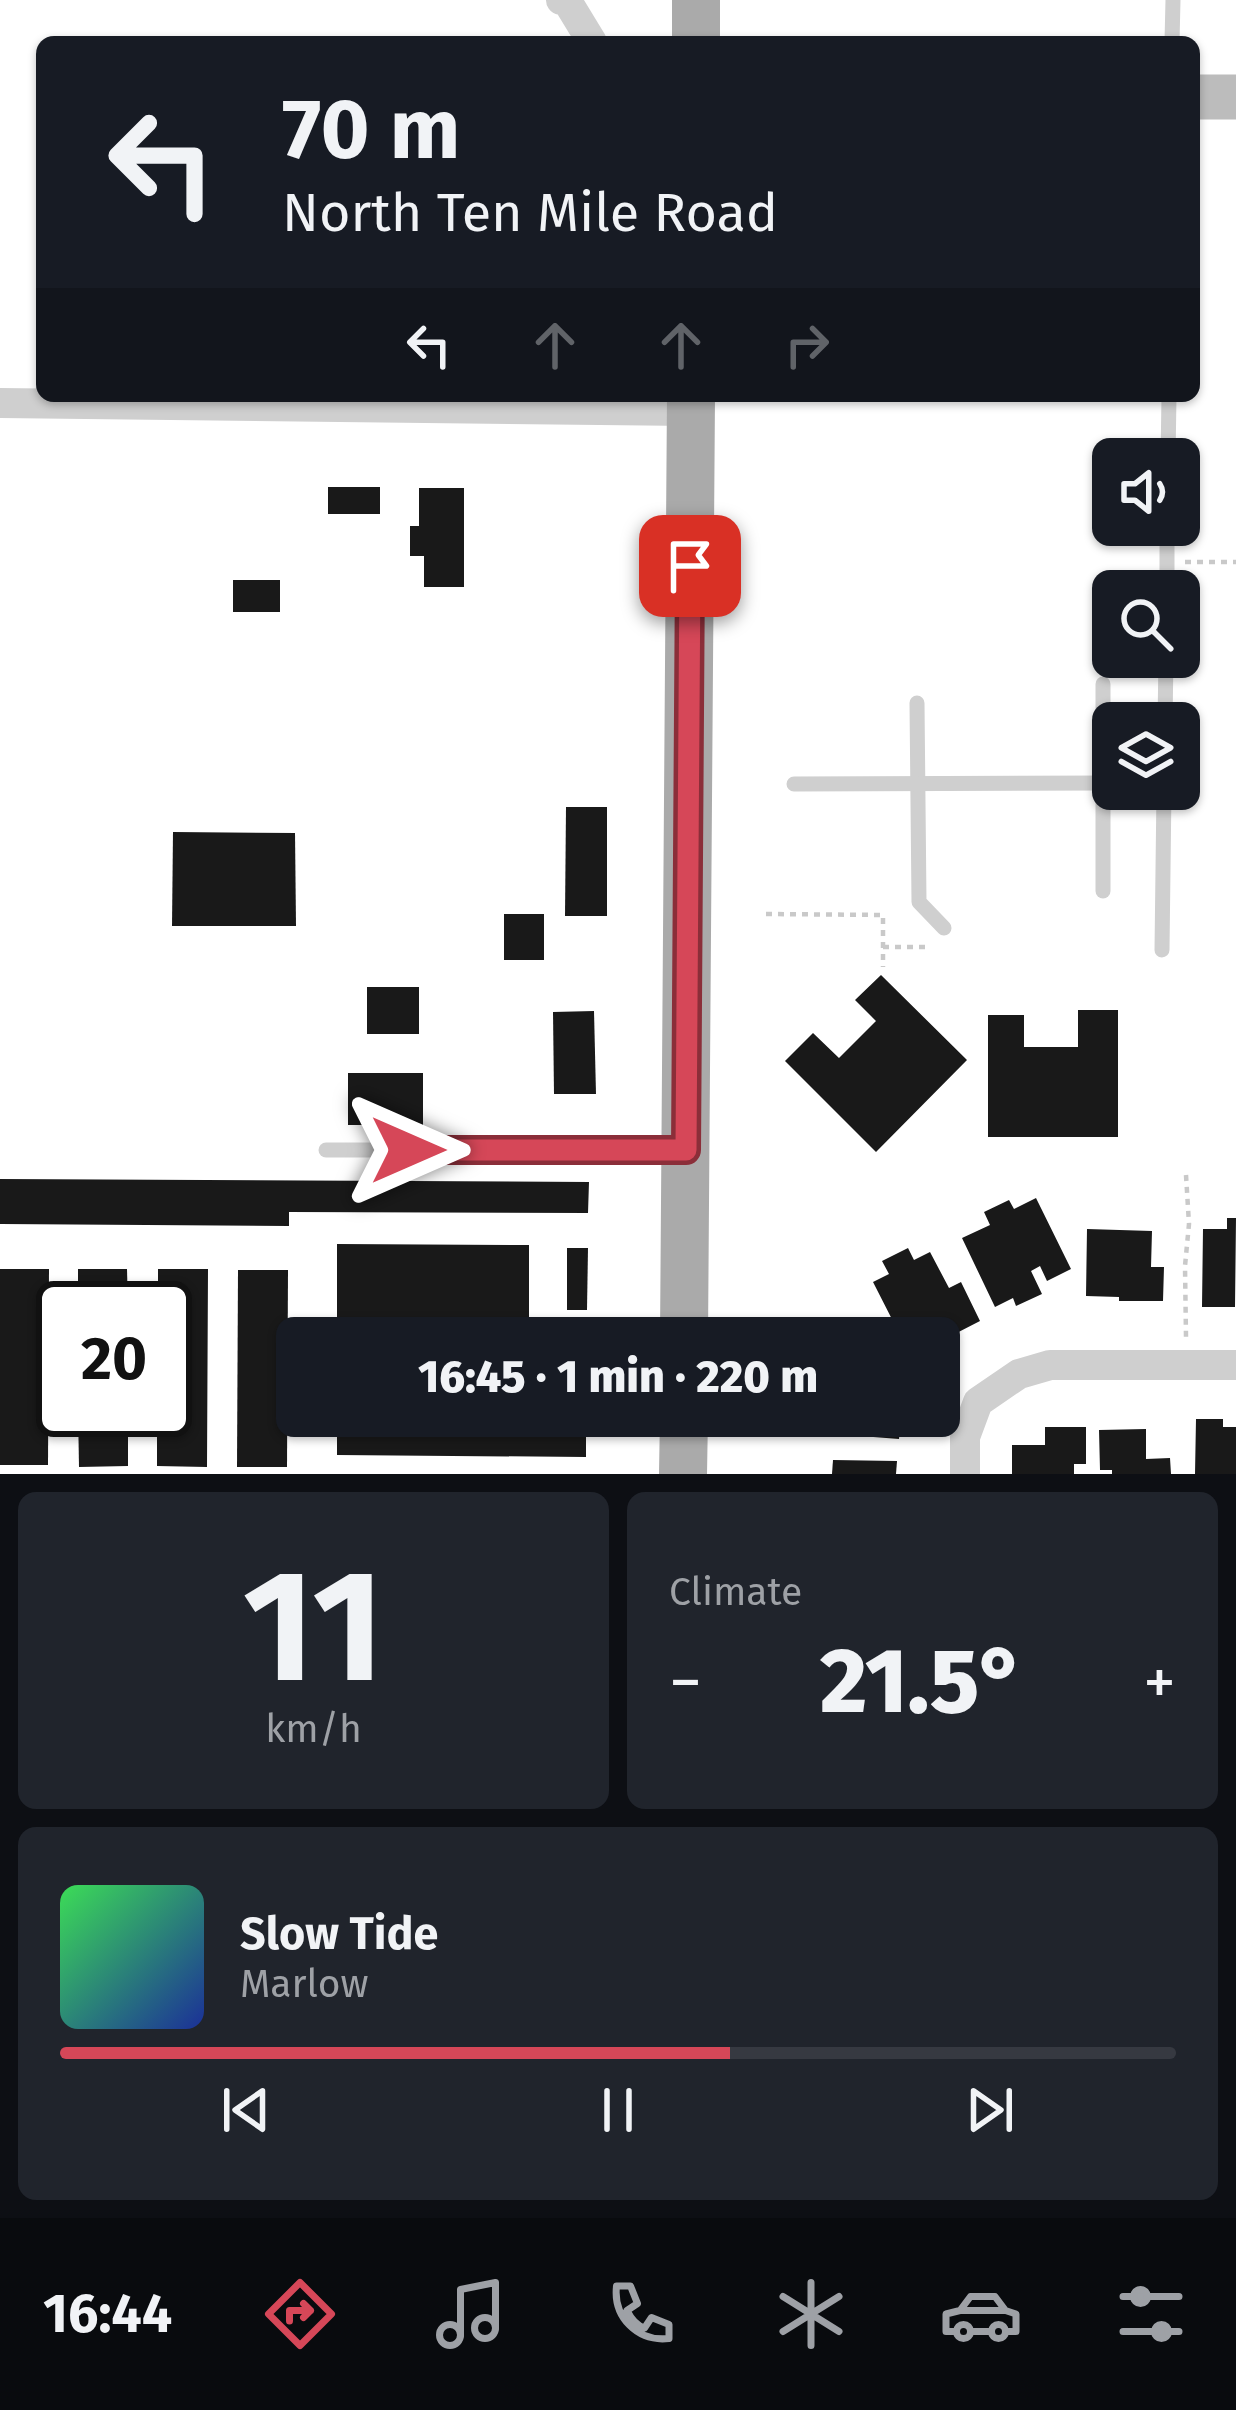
<!DOCTYPE html>
<meta charset="utf-8">
<style>
:root{--surface:#171b24;--page:#20242c;--text:#f1f3f6;--muted:#9ea1a6;--line:#363941;--accent:#d64758}
body{margin:0;font-family:"Fira Sans",sans-serif;background:var(--page);color:var(--text);height:100vh;display:flex;flex-direction:column;font-size:45px;white-space:nowrap}
*{box-sizing:border-box;margin:0}
p{font-size:39px;color:var(--muted)}
.icon{flex:none;width:66px;height:66px;fill:none;stroke:currentColor;stroke-width:2;stroke-linecap:round;stroke-linejoin:round}
.map{position:relative;height:1474px;overflow:hidden}
.side{display:flex;flex-direction:column;gap:18px;padding:18px;background:#0d0f14;flex:1}
.side>*{flex:none}
.guide{position:absolute;left:36px;top:36px;width:1164px;height:366px;border-radius:18px;box-shadow:0 3px 9px #0004;background:#171b24;color:var(--text);overflow:hidden}
.buttons{position:absolute;left:1092px;top:438px;display:grid;gap:24px}
.buttons a{display:grid;place-items:center;width:108px;height:108px;border-radius:18px;background:var(--surface);box-shadow:0 3px 9px #0004;font-size:60px}
.speed{position:absolute;left:36px;top:1281px;display:flex;gap:24px;font-size:60px;font-weight:700;text-align:center}
.speed>*{display:grid;place-content:center;width:156px;height:156px;border-radius:50%;background:var(--surface);box-shadow:0 3px 9px #0004;line-height:1}
.speed .limit{border:6px solid #111;border-radius:18px;background:#fff;color:#111}
.pin{position:absolute;display:grid;place-items:center;width:102px;height:102px;color:#fff;margin:-51px;border-radius:24px;box-shadow:0 6px 18px #0006}
.me{position:absolute;width:132px;margin:-66px;rotate:90deg;stroke-linejoin:round;filter:drop-shadow(0 0 9px #0008)}
.turn{display:flex;align-items:center;gap:42px;height:252px;padding:0 48px;font-size:54px}
.turn .icon{width:156px;height:156px;stroke-width:2.5}
.turn b{display:block;font-size:84px;line-height:102px}
.lanes{display:flex;align-items:center;height:114px;padding:0 48px;background:#0003;justify-content:center;gap:60px;direction:ltr}
.lanes .off{opacity:.35}
.big{font-size:90px;font-weight:800;line-height:1.1}
.side .card{flex:1;display:flex;flex-direction:column;justify-content:center;gap:18px;min-width:0;padding:0 42px;border-radius:18px;background:var(--page)}
.side .dial{align-items:center;gap:0}
.dial b{font-size:156px;line-height:1}
.song{display:flex;align-items:center;gap:36px}
.cover{width:144px;height:144px;border-radius:18px;background:linear-gradient(135deg,hsl(130 70% 55%),hsl(230 70% 35%))}
.played{height:12px;border-radius:6px;background:linear-gradient(90deg,var(--accent) 60%,var(--line) 60%)}
.keys{display:flex;justify-content:space-around;direction:ltr}
.heat{display:flex;justify-content:space-between;align-items:center;font-size:66px;direction:ltr}
.side .tiles{flex:1;display:grid;gap:18px;grid-template-columns:1fr 1fr}
.card:last-child{grid-column:span 2}
.trip{position:absolute;left:276px;top:1317px;width:684px;height:120px;border-radius:18px;background:var(--surface);box-shadow:0 3px 9px #0004;font-weight:800;line-height:120px;text-align:center}
.tab-bar{display:flex;height:192px;justify-content:space-around;align-items:center;background:#090b0e;color:var(--muted)}
.tab-bar .icon{width:84px;height:84px}
.tab-bar .selected{color:var(--accent)}
.tab-bar b{font-size:54px;color:var(--text)}
.map>svg:first-child{display:block}
.building{fill:#191919}
.lines{fill:none;stroke-linecap:round;stroke-linejoin:round}
.path{stroke:#c9c9c9;stroke-width:4.5;stroke-dasharray:6 6;stroke-linecap:butt}
.lane{stroke:#cfcfcf;stroke-width:15}
.street{stroke:#cfcfcf;stroke-width:30}
.secondary{stroke:#bcbcbc;stroke-width:45}
.primary{stroke:#aaa;stroke-width:48}
.route-casing{stroke:#8b2e39;stroke-width:30}
.route{stroke:#d64758;stroke-width:21}
</style>
<div class="map">
<svg width="1236" height="1474" viewBox="0 0 1236 1474">
<rect width="100%" height="100%" fill="#fff"/>
<!-- building -->
<g class="building">
<rect x="328" y="487" width="52" height="27"/>
<path d="M419,488H464V587H424V556H410V526H419Z"/>
<rect x="233" y="580" width="47" height="32"/>
<path d="M566,807H607V916H565Z"/>
<path d="M173,832L295,833L296,926H172Z"/>
<rect x="504" y="914" width="40" height="46"/>
<path d="M881,975L967,1060L876,1152L785,1061L813,1033L839,1058L876,1021L855,1000Z"/>
<rect x="367" y="987" width="52" height="47"/>
<path d="M1078,1010H1118V1137H988V1015H1024V1047H1078Z"/>
<path d="M594,1011L596,1094H554L553,1012Z"/>
<rect x="348" y="1073" width="75" height="52"/>
<path d="M0,1179L589,1182L588,1213L289,1212V1226L0,1224Z"/>
<path d="M1036,1198L1071,1269L1047,1281L1040,1266L1031,1271L1042,1294L1016,1306L1013,1298L995,1307L962,1238L990,1225L984,1212L1009,1200L1014,1209Z"/>
<path d="M1227,1218H1236L1235,1307H1202L1203,1229H1227Z"/>
<path d="M1087,1229L1152,1231L1151,1267H1164L1163,1301H1119V1297L1086,1296Z"/>
<path d="M337,1244L529,1245V1332H337Z"/>
<path d="M567,1248H588L587,1310H567Z"/>
<path d="M908,1248L914,1260L930,1252L949,1288L961,1282L980,1321L943,1340L931,1317L899,1333L873,1282L889,1274L882,1261Z"/>
<path d="M0,1269H49L48,1465H0Z"/>
<path d="M78,1269H127L128,1308H78Z"/>
<path d="M158,1269H208L207,1467L157,1466V1410H165V1308H158Z"/>
<path d="M238,1270H288L287,1467H237Z"/>
<path d="M78,1410H128V1466L79,1467Z"/>
<path d="M824,1416H901L899,1439L822,1433Z"/>
<path d="M1196,1419H1223V1427H1236V1474H1195Z"/>
<path d="M1045,1427H1086V1464H1074V1474H1012V1445H1045Z"/>
<path d="M1146,1429V1459L1170,1458L1171,1474H1112V1470H1100L1099,1430Z"/>
<path d="M337,1436L586,1437V1457L337,1455Z"/>
<path d="M833,1460L897,1461L896,1474H832Z"/>
</g>
<g class="lines">
<!-- path -->
<g class="path">
<path d="M1185,562H1236"/>
<path d="M766,914L883,915V967"/>
<path d="M883,947H931"/>
<path d="M1186,1175L1189,1224L1185,1266L1186,1337"/>
</g>
<!-- lane -->
<g class="lane">
<path d="M1172,42L1173,0"/>
<path d="M1168,459L1169,396"/>
<path d="M1167,591V525"/>
<path d="M1103,684V891"/>
<path d="M917,703L919,902L944,928"/>
<path d="M1165,723L1166,657"/>
<path d="M794,784L1113,783"/>
<path d="M1162,950L1164,789"/>
<path d="M326,1150H676"/>
</g>
<!-- street -->
<g class="street">
<path d="M561,0L567,1L592,42"/>
<path d="M0,403L691,411"/>
<path d="M965,1474V1437L978,1402L1019,1374L1050,1365H1236"/>
</g>
<!-- secondary -->
<path class="secondary" d="M1194,97H1236"/>
<!-- primary -->
<g class="primary">
<path d="M696,0V42"/>
<path d="M684,1338L691,396"/>
<path d="M683,1474L684,1416"/>
</g>
</g>
<g class="lines">
<defs>
<path id="route" d="M408,1150H686L690,566"/>
</defs>
<!-- route casing -->
<use href="#route" class="route-casing"/>
<!-- route -->
<use href="#route" class="route"/>
</g>
</svg>
<div class="buttons">
<a><svg class="icon" aria-label="sound" viewBox="0 0 24 24"><path d="M4 9h4l5-4v14l-5-4H4zM17 9q2 3 0 6"/></svg></a>
<a><svg class="icon" aria-label="search" viewBox="0 0 24 24"><circle cx="10" cy="10" r="6"/><path d="M15 15l6 6"/></svg></a>
<a><svg class="icon" aria-label="layers" viewBox="0 0 24 24"><path d="M12 4l9 5-9 5-9-5zM3 14l9 5 9-5"/></svg></a>
</div>
<div class="speed"><div class="limit">20</div></div>
<div class="pin" style="left:690px;top:566px;background:#d93025"><svg class="icon" aria-label="arrive" viewBox="0 0 24 24"><path d="M6 21V4h12l-3 4 3 4H6"/></svg></div>
<svg class="me" style="left:408px;top:1150px" viewBox="-20 -20 40 40"><path d="M0-17L14 15 0 8-14 15z" fill="#d64758" stroke="#fff" stroke-width="4"/></svg>
<div class="trip">16:45 · 1 min · 220 m</div>
<div class="guide">
<div class="turn"><svg class="icon" aria-label="left" viewBox="0 0 24 24"><path d="M17 20v-9H6M10 6l-5 5 5 5"/></svg><div><b>70 m</b>North Ten Mile Road</div></div>
<div class="lanes"><svg class="icon" aria-label="left" viewBox="0 0 24 24"><path d="M17 20v-9H6M10 6l-5 5 5 5"/></svg><svg class="icon off" aria-label="ahead" viewBox="0 0 24 24"><path d="M12 20V5M6 11l6-6 6 6"/></svg><svg class="icon off" aria-label="ahead" viewBox="0 0 24 24"><path d="M12 20V5M6 11l6-6 6 6"/></svg><svg class="icon off" aria-label="right" viewBox="0 0 24 24"><path d="M7 20v-9h11M14 6l5 5-5 5"/></svg></div>
</div>
</div>
<section class="side">
<div class="tiles">
<div class="card dial"><b>11</b><p>km/h</p></div>
<div class="card"><p>Climate</p>
<div class="heat"><a>−</a><b class="big">21.5°</b><a>+</a></div>
</div>
<div class="card">
<div class="song"><i class="cover"></i><div><b>Slow Tide</b><p>Marlow</p></div></div>
<div class="played"></div>
<div class="keys"><svg class="icon" aria-label="previous" viewBox="0 0 24 24"><path d="M18 5L8 12l10 7zM5 5v14"/></svg><svg class="icon" aria-label="pause" viewBox="0 0 24 24"><path d="M8 5v14M16 5v14"/></svg><svg class="icon" aria-label="next" viewBox="0 0 24 24"><path d="M6 5l10 7-10 7zM19 5v14"/></svg></div>
</div>
</div>
</section>
<nav class="tab-bar">
<b>16:44</b>
<svg class="icon selected" aria-label="directions" viewBox="0 0 24 24"><path d="M12 3l9 9-9 9-9-9zM9 14v-3h6M13 9l2 2-2 2"/></svg>
<svg class="icon" aria-label="music" viewBox="0 0 24 24"><path d="M9 18V5l10-2v13"/><circle cx="6" cy="18" r="3"/><circle cx="16" cy="16" r="3"/></svg>
<svg class="icon" aria-label="phone" viewBox="0 0 24 24"><path d="M5 4h4l2 5-3 2q2 4 5 5l2-3 5 2v4C11 20 4 13 5 4z"/></svg>
<svg class="icon" aria-label="climate" viewBox="0 0 24 24"><path d="M12 3v18M4 7l16 10M4 17L20 7"/></svg>
<svg class="icon" aria-label="car" viewBox="0 0 24 24"><path d="M5 17H2v-5l4-1 3-4h7l3 4 3 1v5h-3M9 17h6M6 11h13"/><circle cx="7" cy="17" r="2"/><circle cx="17" cy="17" r="2"/></svg>
<svg class="icon" aria-label="filters" viewBox="0 0 24 24"><path d="M4 7h16M4 17h16"/><circle cx="9" cy="7" r="2"/><circle cx="15" cy="17" r="2"/></svg>
</nav>
